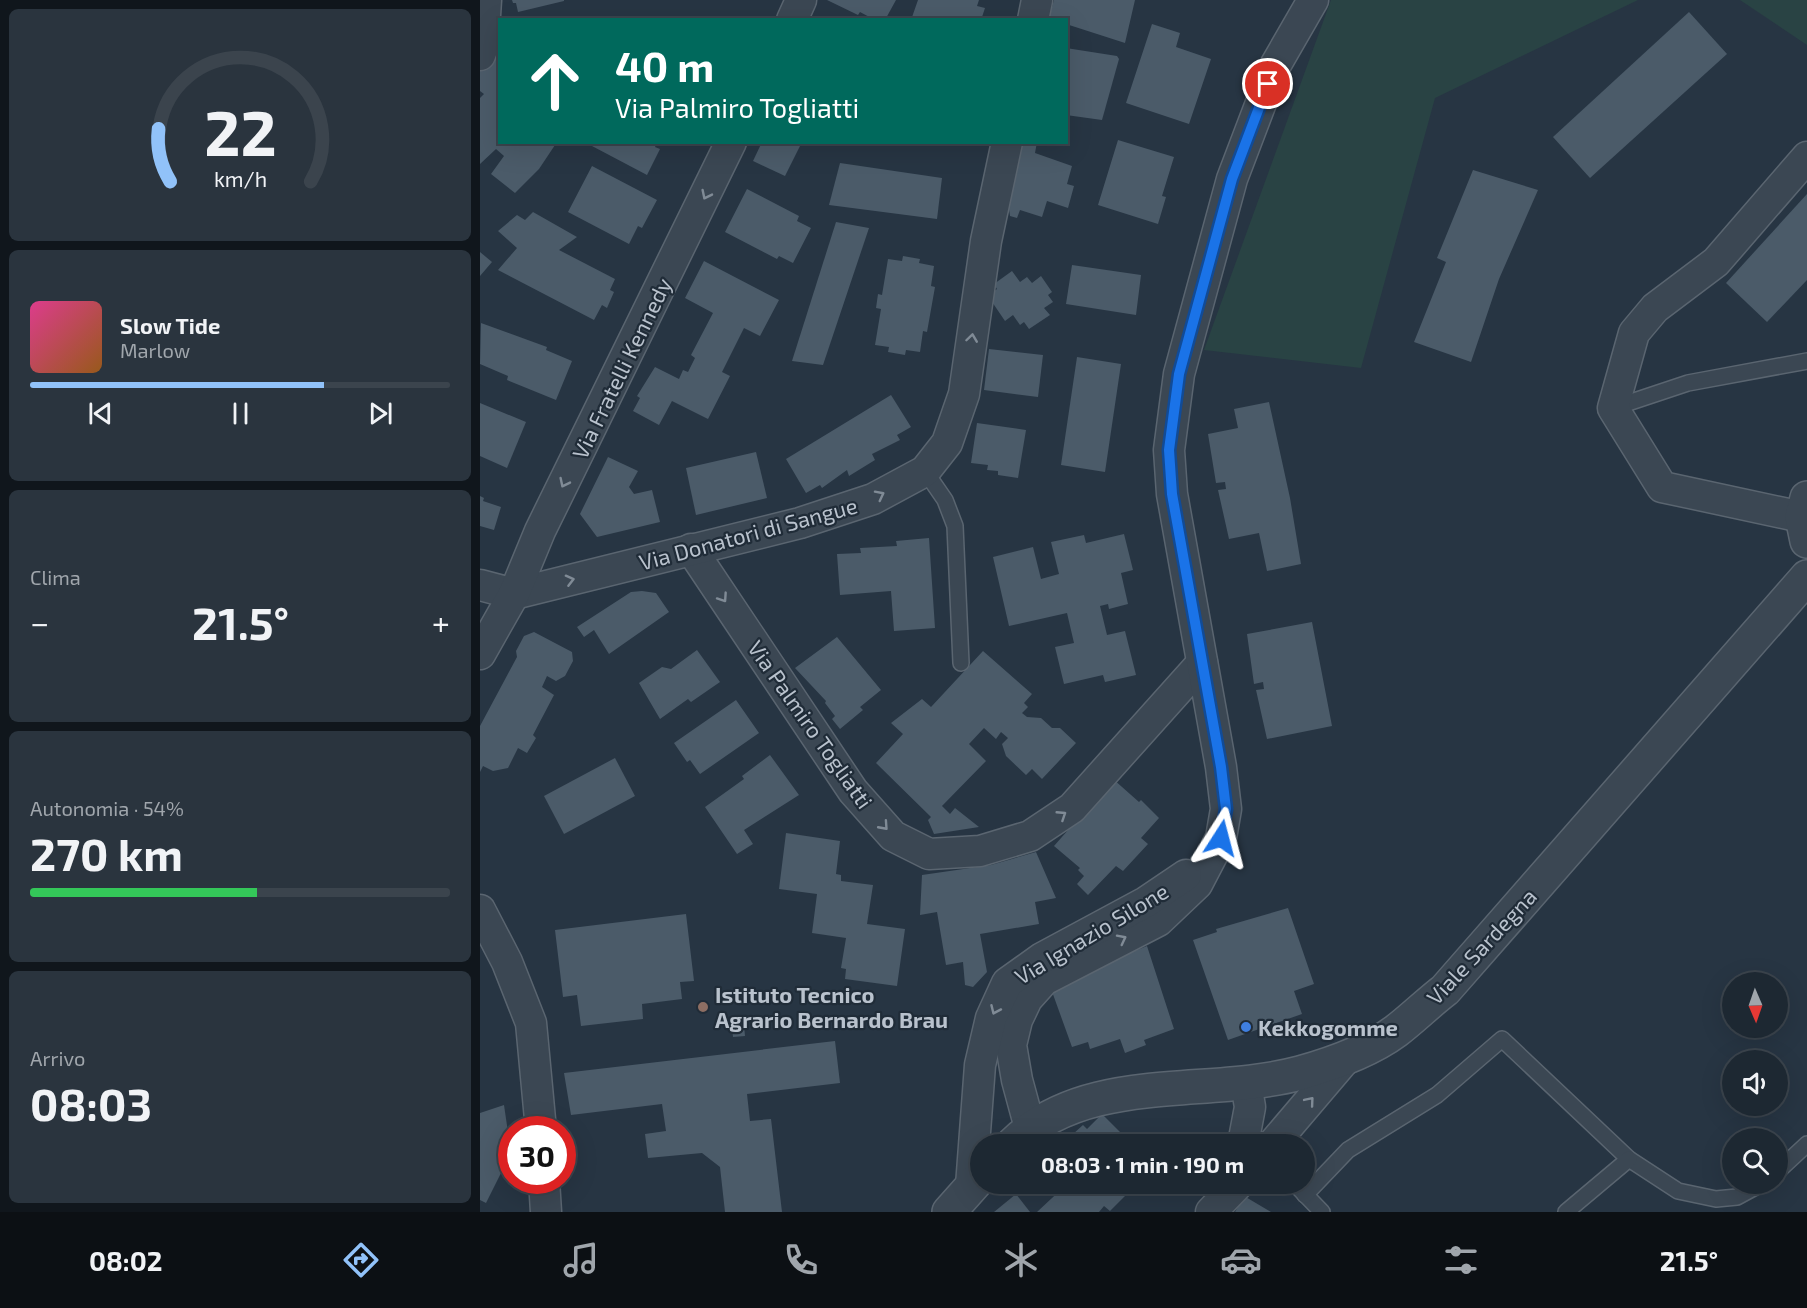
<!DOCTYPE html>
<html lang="it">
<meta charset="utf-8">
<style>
:root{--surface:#1d2832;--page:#2a343e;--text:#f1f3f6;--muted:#a0a6ac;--line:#3b444d;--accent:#91c2f9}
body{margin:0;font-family:"Exo 2",sans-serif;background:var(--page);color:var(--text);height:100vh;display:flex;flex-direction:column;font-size:22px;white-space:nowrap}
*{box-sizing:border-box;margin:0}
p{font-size:20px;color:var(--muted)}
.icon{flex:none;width:33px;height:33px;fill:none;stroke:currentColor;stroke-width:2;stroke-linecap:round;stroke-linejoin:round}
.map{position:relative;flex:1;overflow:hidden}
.sheet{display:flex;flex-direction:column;gap:9px;padding:9px;background:#10161c;width:480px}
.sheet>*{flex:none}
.guide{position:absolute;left:18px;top:18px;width:570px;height:126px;border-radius:0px;box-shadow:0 6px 24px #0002,0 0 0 2px var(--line);background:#00695c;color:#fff;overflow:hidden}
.needle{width:39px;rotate:178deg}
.tools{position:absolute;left:1242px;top:972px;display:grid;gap:12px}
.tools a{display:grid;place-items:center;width:66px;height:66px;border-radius:50%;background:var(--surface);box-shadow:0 6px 24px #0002,0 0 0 2px var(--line);font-size:30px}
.speed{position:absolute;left:18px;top:1116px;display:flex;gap:12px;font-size:30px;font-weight:700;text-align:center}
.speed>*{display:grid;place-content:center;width:78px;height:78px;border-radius:50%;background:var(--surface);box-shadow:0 6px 24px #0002,0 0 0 2px var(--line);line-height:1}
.speed .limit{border:9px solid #d22;background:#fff;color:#111}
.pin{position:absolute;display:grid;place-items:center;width:51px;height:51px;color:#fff;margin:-26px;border:3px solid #fff;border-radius:50%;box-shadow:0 2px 6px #0007}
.me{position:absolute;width:66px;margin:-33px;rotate:9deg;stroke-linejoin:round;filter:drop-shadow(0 0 4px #0008)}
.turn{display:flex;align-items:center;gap:21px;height:126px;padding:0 18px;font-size:27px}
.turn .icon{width:78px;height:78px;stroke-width:2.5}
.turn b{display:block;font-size:42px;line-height:51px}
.big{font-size:45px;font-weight:700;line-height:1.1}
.sheet .widget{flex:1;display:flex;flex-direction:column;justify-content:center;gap:9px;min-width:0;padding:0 21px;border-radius:9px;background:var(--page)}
.sheet .dial{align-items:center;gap:0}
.dial svg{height:156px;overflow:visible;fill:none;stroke:var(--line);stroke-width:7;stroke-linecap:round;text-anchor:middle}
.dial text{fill:var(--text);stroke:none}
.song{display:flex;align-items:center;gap:18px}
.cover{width:72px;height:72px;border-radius:9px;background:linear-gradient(135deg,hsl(330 70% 55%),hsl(30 70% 35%))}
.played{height:6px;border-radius:3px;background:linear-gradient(90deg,var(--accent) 70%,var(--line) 70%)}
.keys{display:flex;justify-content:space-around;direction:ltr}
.heat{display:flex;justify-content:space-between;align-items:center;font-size:33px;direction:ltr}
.charge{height:9px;border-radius:4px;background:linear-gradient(90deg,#34c759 54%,var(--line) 0)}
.trip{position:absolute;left:490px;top:1134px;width:345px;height:60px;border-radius:30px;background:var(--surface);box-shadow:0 6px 24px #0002,0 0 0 2px var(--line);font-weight:700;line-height:60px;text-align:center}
.menu{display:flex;height:96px;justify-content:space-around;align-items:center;background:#0c1014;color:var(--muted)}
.menu .icon{width:42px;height:42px}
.menu .active{color:var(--accent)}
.menu b{font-size:27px;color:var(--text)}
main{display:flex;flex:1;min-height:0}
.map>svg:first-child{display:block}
.green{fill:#294344}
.building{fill:#4b5b69}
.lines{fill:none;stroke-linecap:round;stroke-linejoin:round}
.service-casing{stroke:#5a6570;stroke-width:18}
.minor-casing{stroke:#5a6570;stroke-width:33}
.tertiary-casing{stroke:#5a6570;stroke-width:36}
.service{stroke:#3b4753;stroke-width:15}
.minor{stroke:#3b4753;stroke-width:30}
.tertiary{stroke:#3b4753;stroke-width:33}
.oneway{stroke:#808b96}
.route-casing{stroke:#114b97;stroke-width:15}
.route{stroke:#1a73e8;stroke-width:10}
.education-dot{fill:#8d6e63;stroke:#202c38;stroke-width:2}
.shop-dot{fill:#3f7fe0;stroke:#202c38;stroke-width:2}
.labels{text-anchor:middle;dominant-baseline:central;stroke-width:4.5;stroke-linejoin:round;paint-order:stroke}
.street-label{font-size:22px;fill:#b9c2cd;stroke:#202c38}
.poi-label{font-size:22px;font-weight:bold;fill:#b9c2cd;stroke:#202c38;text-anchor:start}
</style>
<main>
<section class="sheet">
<div class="widget dial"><svg viewBox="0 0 100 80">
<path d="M14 69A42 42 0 1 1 86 69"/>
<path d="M14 69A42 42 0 0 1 8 42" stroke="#91c2f9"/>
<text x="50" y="56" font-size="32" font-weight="700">22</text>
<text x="50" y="72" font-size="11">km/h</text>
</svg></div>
<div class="widget">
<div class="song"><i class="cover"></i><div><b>Slow Tide</b><p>Marlow</p></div></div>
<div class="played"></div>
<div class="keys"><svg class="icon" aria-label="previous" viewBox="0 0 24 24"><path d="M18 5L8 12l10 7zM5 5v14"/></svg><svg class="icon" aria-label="pause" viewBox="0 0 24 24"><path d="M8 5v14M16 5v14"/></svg><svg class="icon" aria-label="next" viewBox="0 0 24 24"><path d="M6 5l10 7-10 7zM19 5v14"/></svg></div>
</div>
<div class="widget"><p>Clima</p>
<div class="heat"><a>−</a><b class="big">21.5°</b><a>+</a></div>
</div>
<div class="widget"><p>Autonomia · 54%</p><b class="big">270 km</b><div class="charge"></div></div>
<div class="widget"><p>Arrivo</p><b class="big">08:03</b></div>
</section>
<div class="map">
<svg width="1327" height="1212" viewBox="0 0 1327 1212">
<rect width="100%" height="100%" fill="#273543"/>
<!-- green -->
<g class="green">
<path d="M851,0H1158L955,98L881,368L724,350Z"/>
<path d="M1260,0H1327V45Z"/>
</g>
<!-- building -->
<g class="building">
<path d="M32,0H84V1L38,12L36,3H33Z"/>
<path d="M347,0H416L405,20H395L380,12L378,15Z"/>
<path d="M438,0H499L497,6L505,8L501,20H431Z"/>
<path d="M574,0H655L645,43L586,24V20L569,18Z"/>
<path d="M1209,12L1247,54L1110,178L1073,137Z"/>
<path d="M672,24L700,33L696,47L731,59L709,124L646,103Z"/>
<path d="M20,37V142H77L59,169L35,193L11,174L24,156L16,149L0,164V98L4,94L0,91V71L11,38Z"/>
<path d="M586,48L637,56L639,59L622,120L586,115Z"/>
<path d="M638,140L694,157L682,196L686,197L678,224L618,205Z"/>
<path d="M114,142H177L175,147L180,149L167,175L112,146Z"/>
<path d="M282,142H322L305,176L273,161Z"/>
<path d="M538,142H557L555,153L592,166L587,184L594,186L588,208L567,201L562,217L540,210L537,218L530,216L528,202Z"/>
<path d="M360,163L462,178L457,219L349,205Z"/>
<path d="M112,166L177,200L162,228L158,226L149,244L88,212Z"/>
<path d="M993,170L1058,190L1019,279L991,362L934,342L966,262L957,258Z"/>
<path d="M267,189L319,216L317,221L331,228L313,263L299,256L297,259L245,232Z"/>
<path d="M1327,194V280L1287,322L1246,283Z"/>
<path d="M53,212L97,237L79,250L135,279L130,290L134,292L127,308L122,305L114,320L18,270L37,248L18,231L37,215L45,220Z"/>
<path d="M356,222L389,228L343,365L312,361Z"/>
<path d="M0,252L12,262L0,276Z"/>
<path d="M423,256L440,259L439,263L454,266L451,286L455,287L447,332L443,331L440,352L426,350L425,355L408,352L409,347L395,345L401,309L396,308L398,294L402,295L408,259L422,261Z"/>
<path d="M224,261L299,300L280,336L264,328L242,372L250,376L228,419L192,401L179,425L153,411L160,398L157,396L175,367L199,379L203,370L208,372L215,358L211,355L233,313L205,298Z"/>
<path d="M592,265L661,275L656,315L586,304Z"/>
<path d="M532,271L540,282L547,277L552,283L561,276L572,292L568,295L573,302L564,308L570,315L549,329L544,322L540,325L533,315L525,321L508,296L517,289L514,284Z"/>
<path d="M1,323L67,347L66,350L92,361L76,400L27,380L28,376L0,364Z"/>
<path d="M509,349L563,355L558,397L504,390Z"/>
<path d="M597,357L641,364L625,472L581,465Z"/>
<path d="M411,395L431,427L417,435L420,440L392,454L395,460L369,476L367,470L342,488L340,485L326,493L306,459Z"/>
<path d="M789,402L810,498L821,564L787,571L779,533L749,539L738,490L746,489L745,482L736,483L728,434L758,428L754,409Z"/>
<path d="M0,403L46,422L27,468L0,456Z"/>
<path d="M497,423L546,430L538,478L518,475V471L507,470L508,465L491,463Z"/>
<path d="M276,452L287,498L216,515L206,468Z"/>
<path d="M128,457L158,471L149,487L154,494L172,490L180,522L117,537L100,514Z"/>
<path d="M0,496L4,498L3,501L21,507L14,530L0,526Z"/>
<path d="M644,534L653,570L641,573L648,604L629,609L628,604L620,606L627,635L645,631L656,675L625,682L623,675L584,684L575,647L594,643L587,613L529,626L513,557L553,547L561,579L579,574L571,542L604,535L606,543Z"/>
<path d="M449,538L455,628L414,631L411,591L360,595L357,554L381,553L380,548L417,546L416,541Z"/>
<path d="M162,591L176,593L189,612L129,654L114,630L104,637L97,627L151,592Z"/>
<path d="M832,622L852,726L787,739L776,690L784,689L783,682L774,684L767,634Z"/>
<path d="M54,632L92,652L93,661L85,676L76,681L67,676L62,687L74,695L53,735L56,738L47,753L38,748L28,768L13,771L3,766L0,772V726L37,657L36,651L44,636Z"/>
<path d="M357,637L401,690L380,707L383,710L360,729L352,719L355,716L345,703L346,701L315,668Z"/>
<path d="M217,650L240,682L211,702L208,699L180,719L159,683L182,667L191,669Z"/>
<path d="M503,651L552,694L544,703L548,707L542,713L547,717L561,718L572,728H580L596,743L562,779L552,769L546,775L526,756L522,744L528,738L521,732L516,739L504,728L489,744L506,761L462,806L470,814L475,808L499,827L454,834L448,820L451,817L396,763L423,734L411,723L442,699L451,707Z"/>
<path d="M256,700L279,733L220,774L210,760L207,762L194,743Z"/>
<path d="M290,755L319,795L264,830L273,844L257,854L225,807L264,779L262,776Z"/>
<path d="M135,758L155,796L84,834L64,796Z"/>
<path d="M633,779L659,802L661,800L679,818L661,838L668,844L643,871L636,866L608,895L597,884L604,876L598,870L600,868L574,846Z"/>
<path d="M306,833L360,841L356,874L361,875V881L393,885L387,924L425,929L417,986L365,979L366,969L361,968L366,938L332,933L337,894L299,889Z"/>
<path d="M556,852L576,898L555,902L559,924L500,934L507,972L493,987L485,985L483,962L466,965L457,912L440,915L442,875L511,865Z"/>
<path d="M808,908L834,984L814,991L822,1014L748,1040L713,940L737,932L736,929Z"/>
<path d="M206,914L214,981L200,982L202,999L162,1004L163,1019L101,1026L97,995L83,997L75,930Z"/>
<path d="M667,946L694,1029L664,1040L666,1045L645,1053L640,1039L610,1049L608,1042L592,1047L570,986Z"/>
<path d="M263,1015L265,1036L253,1037L251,1017Z"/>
<path d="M355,1041L360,1083L267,1094L270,1121L291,1119L302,1212H245L240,1167L222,1153L168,1158L165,1134L186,1131L182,1104L91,1115L84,1073Z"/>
<path d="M24,1105L31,1153L6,1203L0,1200V1113Z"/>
<path d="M622,1114L652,1144H582L603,1125L607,1129Z"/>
<path d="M587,1184H657L630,1211L624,1206L619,1212H557Z"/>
<path d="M536,1194L550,1212H514Z"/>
<path d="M764,1196L791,1212H755Z"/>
</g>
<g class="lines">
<defs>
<g id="service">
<path d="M1133,408L1208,383L1327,361"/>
<path d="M445,471L465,500L475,526L481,663"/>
<path d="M1298,1171L1327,1144"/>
<path d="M815,1184L842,1212"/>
<path d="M825,1195L868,1150L957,1095L1022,1039L1149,1159L1198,1191L1236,1199L1257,1197L1281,1184"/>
<path d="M1086,1212L1149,1159"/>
</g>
<g id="minor">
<path d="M312,20L321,0"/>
<path d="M553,20L557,0"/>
<path d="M0,55L3,47L6,0"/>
<path d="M1322,517L1182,487L1133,408L1154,333L1175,308L1236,262L1327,157"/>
<path d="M211,549L373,791L413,836L449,854L500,851L550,836L592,808L722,663"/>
<path d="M0,585L34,594"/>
<path d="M34,594L320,523L393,499L445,471L467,443L484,394L506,241L527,142"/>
<path d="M0,654L34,594L60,531L251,142"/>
<path d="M0,910L27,962L51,1023L61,1130"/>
<path d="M550,1128L537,1080L531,1045L537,1020L547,999L564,980L678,921L717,884L741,838L746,809L741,767L692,494L689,450L699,374L752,179L795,66L833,0"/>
<path d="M763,1144L770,1107L766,1083"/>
<path d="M793,1144L867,1057"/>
<path d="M64,1180L66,1212"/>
<path d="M491,1186L500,1065L511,1018L527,983L562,958L666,902L706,875"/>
<path d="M731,1212L758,1184"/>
</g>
<g id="tertiary">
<path d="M1327,498L1322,517L1327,541"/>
<path d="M533,1144C607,1071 727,1098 820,1073C852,1064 889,1051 916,1031C933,1018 948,1003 965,990L1327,577"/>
<path d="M469,1212L501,1176"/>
</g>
</defs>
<!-- service casing -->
<use href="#service" class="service-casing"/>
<!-- minor casing -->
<use href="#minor" class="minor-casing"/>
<!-- tertiary casing -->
<use href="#tertiary" class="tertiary-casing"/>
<!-- service -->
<use href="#service" class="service"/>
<!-- minor -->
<use href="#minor" class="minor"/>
<!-- tertiary -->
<use href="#tertiary" class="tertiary"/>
</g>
<!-- one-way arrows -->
<defs><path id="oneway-chevron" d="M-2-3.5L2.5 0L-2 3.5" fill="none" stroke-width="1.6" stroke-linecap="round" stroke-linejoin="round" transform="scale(1.5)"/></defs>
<g class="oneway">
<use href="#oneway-chevron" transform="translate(226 195) rotate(116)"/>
<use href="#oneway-chevron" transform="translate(492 338) rotate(-82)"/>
<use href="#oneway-chevron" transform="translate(84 483) rotate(116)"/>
<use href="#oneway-chevron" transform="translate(400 495) rotate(-27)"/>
<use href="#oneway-chevron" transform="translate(90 580) rotate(-14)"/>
<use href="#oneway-chevron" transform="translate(243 598) rotate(56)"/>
<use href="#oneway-chevron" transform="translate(582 815) rotate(-33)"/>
<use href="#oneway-chevron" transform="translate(404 826) rotate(48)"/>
<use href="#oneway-chevron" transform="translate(642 939) rotate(-27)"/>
<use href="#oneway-chevron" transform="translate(515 1010) rotate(114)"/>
<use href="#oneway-chevron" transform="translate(830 1101) rotate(-50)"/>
</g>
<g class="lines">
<defs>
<path id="route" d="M741,838L746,809L741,767L692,494L689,450L699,374L752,179L788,84"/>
</defs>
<!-- route casing -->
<use href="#route" class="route-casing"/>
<!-- route -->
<use href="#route" class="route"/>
</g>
<!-- markers -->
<circle class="education-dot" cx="223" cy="1007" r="6"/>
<circle class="shop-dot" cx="766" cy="1027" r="6"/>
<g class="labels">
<!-- street labels -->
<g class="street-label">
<text transform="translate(141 368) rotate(-64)">Via Fratelli Kennedy</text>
<text transform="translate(268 533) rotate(-15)">Via Donatori di Sangue</text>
<text transform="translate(331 724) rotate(55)">Via Palmiro Togliatti</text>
<text transform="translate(611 933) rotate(-31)">Via Ignazio Silone</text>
<text transform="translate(1001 946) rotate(-47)">Viale Sardegna</text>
</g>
<!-- poi labels -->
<g class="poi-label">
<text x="235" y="994">Istituto Tecnico<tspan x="235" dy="25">Agrario Bernardo Brau</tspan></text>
<text x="778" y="1027">Kekkogomme</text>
</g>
</g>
</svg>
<div class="tools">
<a><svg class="needle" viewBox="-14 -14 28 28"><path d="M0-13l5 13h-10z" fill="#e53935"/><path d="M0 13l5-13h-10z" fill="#a0a6ac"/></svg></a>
<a><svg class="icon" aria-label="sound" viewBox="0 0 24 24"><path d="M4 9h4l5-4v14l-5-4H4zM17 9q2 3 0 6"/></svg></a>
<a><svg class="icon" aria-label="search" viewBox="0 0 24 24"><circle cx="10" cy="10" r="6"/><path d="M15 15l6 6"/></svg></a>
</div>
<div class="speed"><div class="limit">30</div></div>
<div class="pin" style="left:788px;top:84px;background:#d93025"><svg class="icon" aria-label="arrive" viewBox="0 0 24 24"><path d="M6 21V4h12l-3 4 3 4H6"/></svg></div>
<svg class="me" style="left:741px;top:838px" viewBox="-20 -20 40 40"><path d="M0-17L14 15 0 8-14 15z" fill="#1a73e8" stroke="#fff" stroke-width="4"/></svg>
<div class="trip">08:03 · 1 min · 190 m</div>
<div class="guide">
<div class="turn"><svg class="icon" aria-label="ahead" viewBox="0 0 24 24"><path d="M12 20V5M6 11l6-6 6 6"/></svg><div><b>40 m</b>Via Palmiro Togliatti</div></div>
</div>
</div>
</main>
<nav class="menu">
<b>08:02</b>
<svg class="icon active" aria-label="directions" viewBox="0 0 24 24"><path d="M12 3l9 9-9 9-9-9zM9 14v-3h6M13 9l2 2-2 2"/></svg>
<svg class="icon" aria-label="music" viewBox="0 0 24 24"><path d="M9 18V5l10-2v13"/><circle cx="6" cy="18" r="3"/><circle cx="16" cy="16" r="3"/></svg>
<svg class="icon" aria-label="phone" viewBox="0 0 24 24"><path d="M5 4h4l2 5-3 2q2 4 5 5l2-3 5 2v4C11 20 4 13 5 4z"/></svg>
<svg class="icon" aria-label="climate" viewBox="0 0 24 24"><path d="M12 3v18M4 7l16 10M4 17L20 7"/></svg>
<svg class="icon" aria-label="car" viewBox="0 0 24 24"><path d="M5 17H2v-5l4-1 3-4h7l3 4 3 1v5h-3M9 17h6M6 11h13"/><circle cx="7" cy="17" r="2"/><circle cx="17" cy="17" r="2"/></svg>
<svg class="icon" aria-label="filters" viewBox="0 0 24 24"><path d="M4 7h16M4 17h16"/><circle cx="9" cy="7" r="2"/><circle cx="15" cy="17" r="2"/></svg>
<b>21.5°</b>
</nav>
